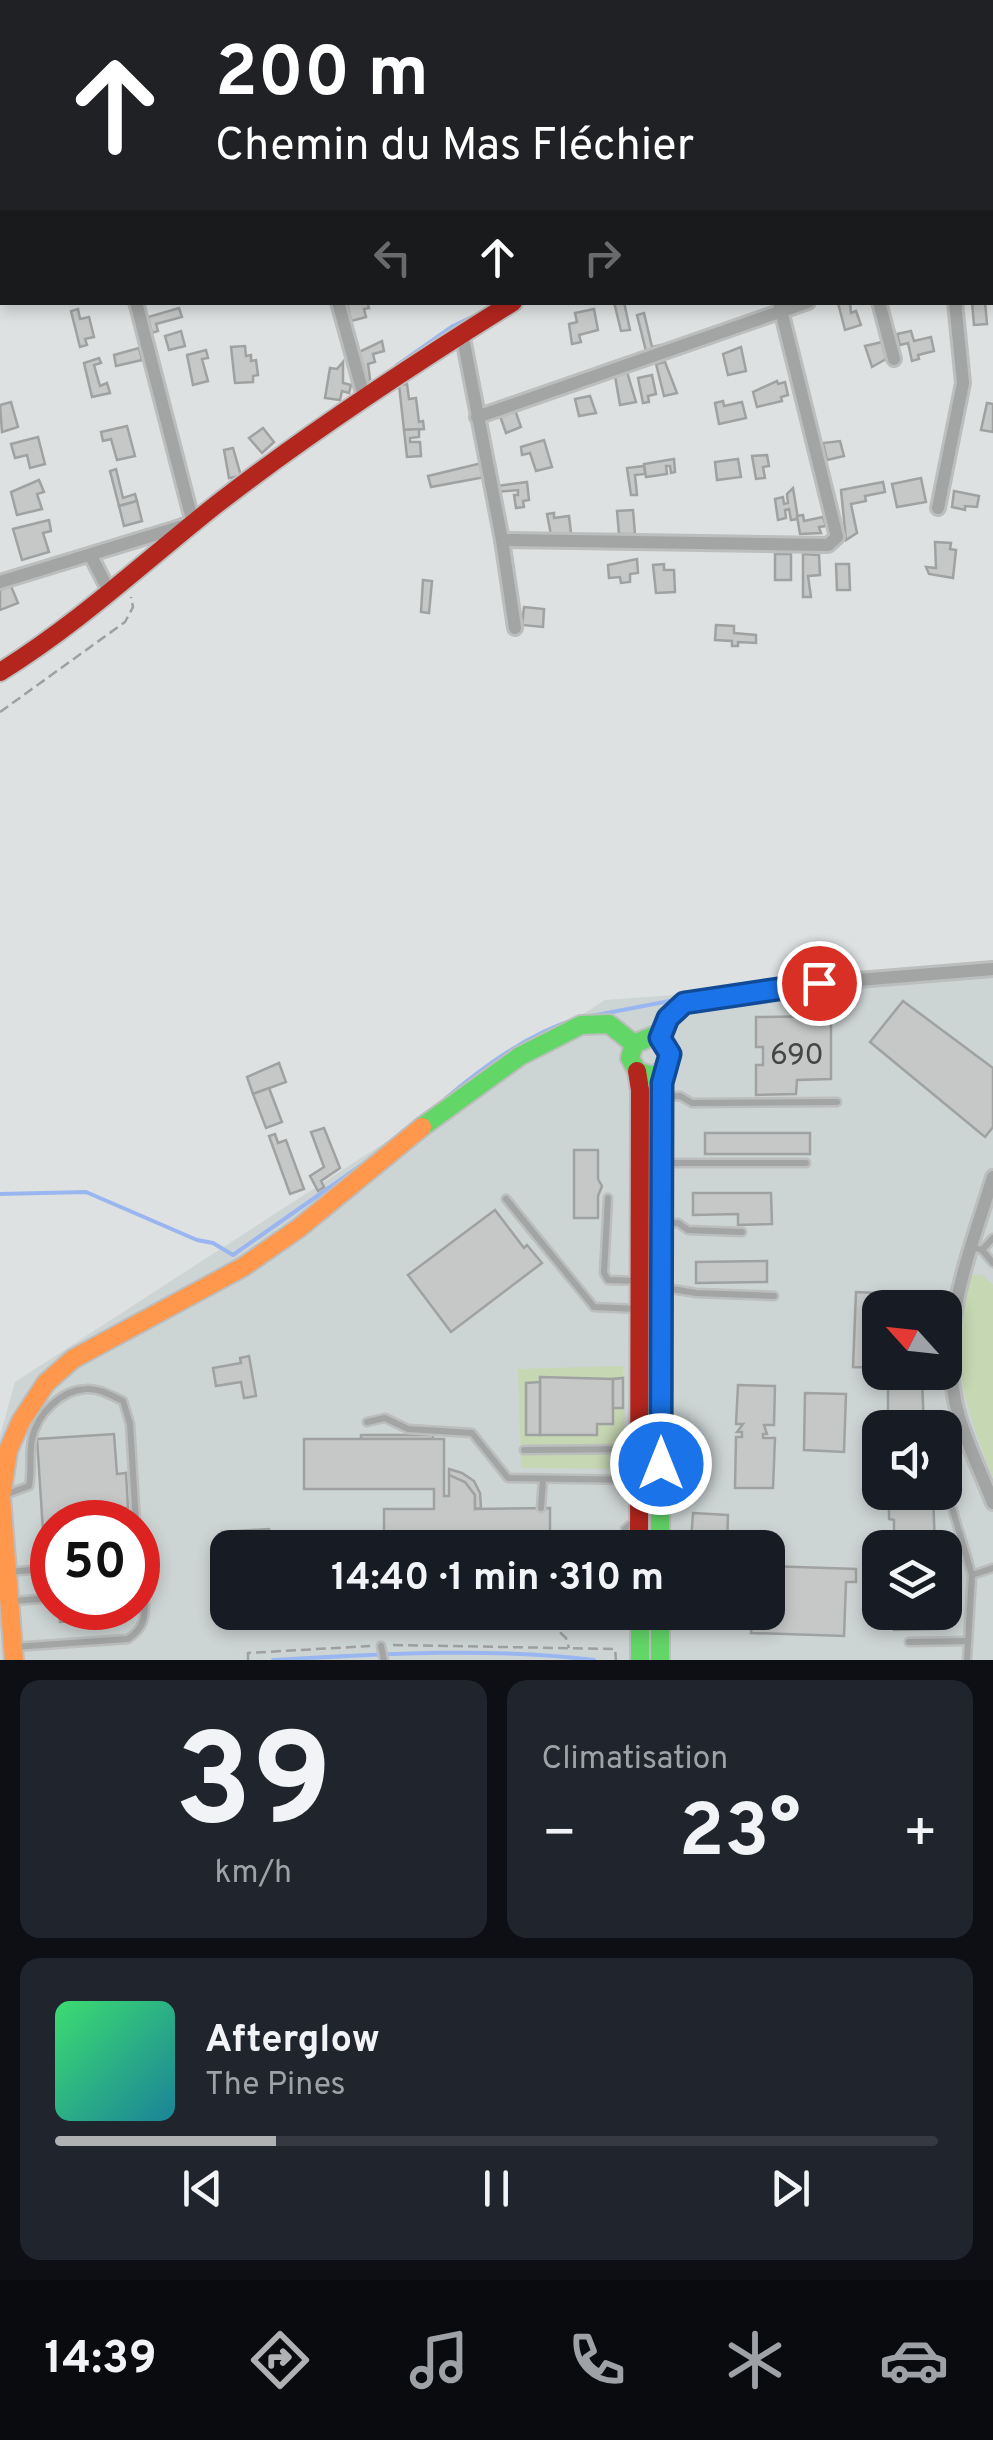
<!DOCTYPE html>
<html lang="fr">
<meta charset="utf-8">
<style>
:root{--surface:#171b24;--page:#20242c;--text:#f1f3f6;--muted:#9ea1a6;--line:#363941;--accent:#afb1b2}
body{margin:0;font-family:Overpass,sans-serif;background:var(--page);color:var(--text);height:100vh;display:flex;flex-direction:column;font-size:38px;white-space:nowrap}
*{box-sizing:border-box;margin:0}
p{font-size:32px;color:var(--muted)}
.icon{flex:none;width:55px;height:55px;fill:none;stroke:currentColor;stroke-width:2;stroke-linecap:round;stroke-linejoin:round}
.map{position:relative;height:1660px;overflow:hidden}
.panel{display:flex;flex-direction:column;gap:20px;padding:20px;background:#0d0f14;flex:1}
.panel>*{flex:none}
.banner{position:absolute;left:0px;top:0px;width:995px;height:305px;box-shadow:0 5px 15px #0003;background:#202124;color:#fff;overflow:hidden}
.needle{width:65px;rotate:297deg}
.buttons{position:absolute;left:862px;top:1290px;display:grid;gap:20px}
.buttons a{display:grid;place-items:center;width:100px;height:100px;border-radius:20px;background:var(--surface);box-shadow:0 5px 15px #0003;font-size:50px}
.speed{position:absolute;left:30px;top:1500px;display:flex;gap:20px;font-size:50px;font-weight:700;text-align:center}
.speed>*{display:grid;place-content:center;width:130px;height:130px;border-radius:50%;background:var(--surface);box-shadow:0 5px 15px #0003;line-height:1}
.speed .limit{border:15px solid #d22;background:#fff;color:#111}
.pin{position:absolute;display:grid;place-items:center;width:85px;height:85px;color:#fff;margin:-42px;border:5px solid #fff;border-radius:50%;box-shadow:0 2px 10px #0007}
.me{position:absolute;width:110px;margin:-55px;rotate:0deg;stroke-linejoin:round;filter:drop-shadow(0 0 8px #0008)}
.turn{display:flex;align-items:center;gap:35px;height:210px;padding:0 50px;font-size:45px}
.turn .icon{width:130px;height:130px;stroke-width:2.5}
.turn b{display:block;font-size:70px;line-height:85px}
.lanes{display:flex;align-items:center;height:95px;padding:0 50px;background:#0003;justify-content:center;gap:50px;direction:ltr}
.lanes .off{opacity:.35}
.big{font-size:75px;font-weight:700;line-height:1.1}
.panel .widget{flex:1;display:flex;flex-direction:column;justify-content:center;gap:15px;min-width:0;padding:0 35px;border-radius:20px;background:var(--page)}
.panel .dial{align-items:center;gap:0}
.dial b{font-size:130px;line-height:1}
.song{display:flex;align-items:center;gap:30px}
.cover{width:120px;height:120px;border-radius:15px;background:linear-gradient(135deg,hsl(140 70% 55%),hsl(190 70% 35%))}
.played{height:10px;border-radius:5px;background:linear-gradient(90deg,var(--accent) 25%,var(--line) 25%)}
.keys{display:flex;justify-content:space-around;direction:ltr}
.heat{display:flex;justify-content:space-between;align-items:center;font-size:55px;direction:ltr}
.panel .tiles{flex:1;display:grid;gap:20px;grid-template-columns:1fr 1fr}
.widget:last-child{grid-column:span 2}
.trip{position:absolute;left:210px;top:1530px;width:575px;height:100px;border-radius:20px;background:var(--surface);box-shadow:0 5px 15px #0003;font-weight:700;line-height:100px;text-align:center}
.dock{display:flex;height:160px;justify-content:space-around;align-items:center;background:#090b0e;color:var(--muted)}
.dock .icon{width:70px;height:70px}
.dock .selected{color:var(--accent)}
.dock b{font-size:45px;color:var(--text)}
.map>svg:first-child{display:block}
.built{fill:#cdd4d4;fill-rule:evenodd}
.green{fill:#c6d7b3}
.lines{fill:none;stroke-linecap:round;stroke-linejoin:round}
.stream{stroke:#9ab6f0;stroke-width:4}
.building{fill:#c6c8c8;stroke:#a0a2a2;stroke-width:2.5}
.lane-casing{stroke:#bcbdbd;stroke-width:11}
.street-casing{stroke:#bcbdbd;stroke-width:18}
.fast-casing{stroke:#bcbdbd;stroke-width:22}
.slow-casing{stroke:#bcbdbd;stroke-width:22}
.jam-casing{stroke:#bcbdbd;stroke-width:22}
.path{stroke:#9fa0a0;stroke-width:2.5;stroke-dasharray:10 5;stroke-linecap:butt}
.lane{stroke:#a2a5a4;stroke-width:6}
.street{stroke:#a2a5a4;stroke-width:12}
.fast{stroke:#63d668;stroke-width:18}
.slow{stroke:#ff974d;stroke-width:18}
.jam{stroke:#b3261e;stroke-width:18}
.route-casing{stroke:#114b97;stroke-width:25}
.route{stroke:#1a73e8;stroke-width:18}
.labels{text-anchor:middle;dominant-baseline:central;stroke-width:8;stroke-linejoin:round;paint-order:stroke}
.number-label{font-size:30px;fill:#454646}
</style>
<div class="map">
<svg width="993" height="1660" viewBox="0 0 993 1660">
<rect width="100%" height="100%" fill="#dee1e1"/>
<!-- built -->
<path class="built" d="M993,972V1660H0V1436L15,1382L605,1000ZM880,1308H945V1372H880ZM880,1428H945V1492H880ZM52,1522H138V1608H52ZM228,1548H768V1612H228ZM880,1548H945V1612H880Z"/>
<!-- green -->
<g class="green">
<path d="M971,1275H982L993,1285V1478C970,1421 939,1334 971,1275Z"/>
<path d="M623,1366L625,1444L620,1446V1469L521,1468L518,1369Z"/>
</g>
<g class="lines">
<!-- stream -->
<g class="stream">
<path d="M992,78H993"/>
<path d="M396,366L453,326L476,315"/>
<path d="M172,523L181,519"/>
<path d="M586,1017L680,999"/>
<path d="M445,1099C483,1067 529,1033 577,1019"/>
<path d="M0,1194L86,1192L197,1240L213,1243L233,1255L363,1164"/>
<path d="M273,1660C380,1654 487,1647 594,1660"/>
</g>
</g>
<!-- building -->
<g class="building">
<path d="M347,302H367L369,308L364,309L366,317L351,321Z"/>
<path d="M614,302H624L630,330L621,331Z"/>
<path d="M850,302L851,313L856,311L861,325L845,330L838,303Z"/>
<path d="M972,302H985L987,324L974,325Z"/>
<path d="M179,308L182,317L156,324L158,331L152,333L148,317Z"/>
<path d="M78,309L80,319L89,317L94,337L85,339L87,345L80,347L71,311Z"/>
<path d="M594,309L598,330L579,335L581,342L572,344L569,324L577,322L575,313Z"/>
<path d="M644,313L652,347L661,345L662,349L647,355L637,315Z"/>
<path d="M181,331L185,346L169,350L165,336Z"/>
<path d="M911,331L914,341L931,337L934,351L918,355L919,359L912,361L908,343L900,345L897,334Z"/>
<path d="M382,341L384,351L373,354L375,362L368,364L370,379L365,383L357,353Z"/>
<path d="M882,342L886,359L872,367L865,346Z"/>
<path d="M245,346L246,356L251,355V361L256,360L258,375L253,376V382L235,383L231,347Z"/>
<path d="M741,347L746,371L728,375L723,354Z"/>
<path d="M139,348L142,360L116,366L114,355Z"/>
<path d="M206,350L208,358L202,359L208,381L193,385L187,355Z"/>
<path d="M99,358L101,363L94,365L100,386L107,383L110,393L92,397L84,363Z"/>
<path d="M343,362V383L351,385L349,393L342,391L340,400L325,398L330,368L337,369Z"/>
<path d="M665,362L677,393L664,396L656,364Z"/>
<path d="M627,372L636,402L620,405L615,376Z"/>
<path d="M652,375L656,394L648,396L649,402L643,403L638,378Z"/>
<path d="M777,381L778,384L785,382L788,395L781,397L782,401L757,407L753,392Z"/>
<path d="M407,384L409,399L416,398L419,422L423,421L424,429L404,430L399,385Z"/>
<path d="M590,396L596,413L579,416L575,399Z"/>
<path d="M723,401L724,406L742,402L746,418L719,424L715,403Z"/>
<path d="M11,402L18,427L2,432L0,405Z"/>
<path d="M987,403L993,404V432L981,430Z"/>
<path d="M515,410L521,427L506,433L500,416Z"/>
<path d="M127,426L135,456L117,460L111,439L103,441L101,432Z"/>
<path d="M263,428L274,442L262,453L249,438Z"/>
<path d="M419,429V437L410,438V442H420L421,456L407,457L404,430Z"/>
<path d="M38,437L45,464L30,468L27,455L15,458L11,444Z"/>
<path d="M544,440L552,467L536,471L530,453L522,455L521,447Z"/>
<path d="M840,441L844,456L827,460L823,443Z"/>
<path d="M233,448L241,476L229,478L224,450Z"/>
<path d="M767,455L769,466L763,467L765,478L756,479L752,456Z"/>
<path d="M674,459L675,472L671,473L670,466H666L667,474L646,477L644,464Z"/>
<path d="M738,459L741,477L717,480L715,462Z"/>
<path d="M482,463L485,477L431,487L428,476Z"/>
<path d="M644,466L645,474L635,475L637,495H631L627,468Z"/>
<path d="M116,469L123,498L135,494L137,501L119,506L110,471Z"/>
<path d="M921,478L926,502L897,507L892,484Z"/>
<path d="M39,480L44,492L37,494L42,509L17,515L11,492Z"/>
<path d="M527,482L529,500L523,501L524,507L516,508L514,495H518V490L496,492V486Z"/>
<path d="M883,482L885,492L865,496L866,501L851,504L857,533L846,540L841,490Z"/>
<path d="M793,488L798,519L791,520L789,509L785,510L786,518L778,520L775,499L783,497L784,504L788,503L787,494Z"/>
<path d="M954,491L979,496L977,507L965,506V510L952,507Z"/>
<path d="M137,501L142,521L124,526L119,506Z"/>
<path d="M633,510L635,534H619L617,511Z"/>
<path d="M554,513V518L569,516L571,533L551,535L547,514Z"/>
<path d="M803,515L804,521L823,517L826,526L819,527L821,533L800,534L797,516Z"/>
<path d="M49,520L51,531L43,533L49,552L22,560L13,529Z"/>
<path d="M935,542L951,543L950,549L956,550L953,578L929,574L926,567L936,568Z"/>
<rect x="775" y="554" width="16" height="26"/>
<path d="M803,554L819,555L820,575L808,576L811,597H803Z"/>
<path d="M637,559L638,573L630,574V582L621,583L620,577L609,578L608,565Z"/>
<path d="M664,564V570H674L675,592L656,593L653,565Z"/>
<path d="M836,564H849L850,590H837Z"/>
<path d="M423,580L432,581L429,613L421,612Z"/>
<path d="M11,586L18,603L0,610V590Z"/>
<path d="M524,607L544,609L543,627L522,625Z"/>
<path d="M716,625L734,626V633L756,635V643L738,642V646H732V641L715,640Z"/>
<path d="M903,1001L993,1068V1127L985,1137L870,1042Z"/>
<path d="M831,1016V1079L797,1080L796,1094L756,1095V1065H763V1047H756V1017Z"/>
<path d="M279,1063L286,1082L253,1094L247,1077Z"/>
<path d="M269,1088L282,1122L266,1128L253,1094Z"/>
<path d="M324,1128L340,1168L321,1181L324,1187L318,1191L310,1176L324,1167L311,1132Z"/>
<rect x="705" y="1133" width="105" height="21"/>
<path d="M275,1134L278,1143L286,1140L304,1189L290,1194L269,1136Z"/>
<path d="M574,1150H598V1179L602,1186L598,1196V1218H574Z"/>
<path d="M693,1193H771L772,1224L738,1225V1214L693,1215Z"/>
<path d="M495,1210L524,1248L527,1245L542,1263L451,1332L408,1275Z"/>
<path d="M767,1261V1282L696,1283V1262Z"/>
<path d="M856,1292L896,1294V1308H880V1368L853,1367Z"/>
<path d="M249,1356L256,1396L244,1398L241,1382L216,1386L213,1368L241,1363L240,1358Z"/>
<path d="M540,1377L613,1379V1424H597V1435H540Z"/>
<path d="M623,1378V1408H613V1379Z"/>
<path d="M922,1380L924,1428H888V1381Z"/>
<path d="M540,1382V1435H526V1383Z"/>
<path d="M738,1385L775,1386L774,1425H764L767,1434H763V1438H775L773,1488H735L736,1437H742V1432H737L743,1424H736Z"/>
<path d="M805,1393L846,1394L844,1452L804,1450Z"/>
<path d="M114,1434L117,1474L126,1473L128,1508H119V1522H52V1561H45L37,1439Z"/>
<rect x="361" y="1435" width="72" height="4"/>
<path d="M304,1439H444V1496H449V1475H452L465,1482L475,1495V1509L550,1508V1548H434V1535H410V1548H384V1509H434V1489H304Z"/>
<path d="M449,1469L462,1473L474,1481L480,1493L481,1508L475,1509V1495L465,1482L449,1475Z"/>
<path d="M894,1492H933L935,1548H890V1544H894V1520L889,1519V1496Z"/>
<path d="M693,1513L728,1515L727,1544L691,1541Z"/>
<path d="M269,1529L270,1548H228L224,1551L222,1532Z"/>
<path d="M768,1566L856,1569V1582H846L844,1636L751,1633L752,1625L745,1621L749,1612H768Z"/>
<path d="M59,1608H93V1620L60,1622Z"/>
<path d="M384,1612H535L529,1619L534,1624H526L523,1613V1624H384Z"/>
<path d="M894,1612H936L937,1629L894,1630Z"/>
</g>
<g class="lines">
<defs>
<g id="lane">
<path d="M665,1097L680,1096L692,1103L837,1102"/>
<path d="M663,1163H806"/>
<path d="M608,1198L604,1273L608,1280L638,1281"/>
<path d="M506,1199L594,1307L638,1309"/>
<path d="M665,1223H678L688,1230L742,1232"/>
<path d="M972,1247L982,1250L993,1263"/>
<path d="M982,1250L993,1238"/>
<path d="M666,1288L696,1293L774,1296"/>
<path d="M367,1422L385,1418L408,1429L472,1433L508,1478L638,1480"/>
<path d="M524,1450L638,1449"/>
<path d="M945,1484L972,1575L967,1660"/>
<path d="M7,1494L29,1486C32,1470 29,1454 32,1439C37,1414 61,1390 86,1389C99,1388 112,1396 123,1401L130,1424L136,1522"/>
<path d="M541,1508L543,1480"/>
<path d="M627,1548L625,1529L634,1521"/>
<path d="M9,1572L52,1568"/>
<path d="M972,1575L993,1568"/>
<path d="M14,1601L52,1598"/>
<path d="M909,1642L968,1641"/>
<path d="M381,1646L384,1660"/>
<path d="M14,1647L128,1639C144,1628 145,1619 145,1601L138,1595"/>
</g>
<g id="street">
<path d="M58,0V2"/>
<path d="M925,0L926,2"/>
<path d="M992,90H993"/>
<path d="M338,302L365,400"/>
<path d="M879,302L894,359"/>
<path d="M462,333L502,540L515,628"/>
<path d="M477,417L808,302"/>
<path d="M938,508L963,383L955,302"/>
<path d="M502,540L828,545L837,537L779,302"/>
<path d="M91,556L110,593"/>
<path d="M0,582L193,523L136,302"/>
<path d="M660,1038L668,1018L684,1003L784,986L993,969"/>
<path d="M993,1177C969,1256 935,1333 959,1417C968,1446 982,1475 993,1503"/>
</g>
<g id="fast">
<path d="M422,1127L520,1056L581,1025L609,1024L634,1044"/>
<path d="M660,1548L662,1083L668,1056L666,1045L653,1036L634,1044L630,1058L637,1071L653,1076L665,1069"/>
<path d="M640,1612V1660"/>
<path d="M660,1612V1660"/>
</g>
<path id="slow" d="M14,1660L1,1497L8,1451L21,1421L46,1383L73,1359L243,1267L299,1228L422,1127"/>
<g id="jam">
<path d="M0,672C78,624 145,561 217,504C311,431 412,365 513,302"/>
<path d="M637,1071L640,1090L639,1548"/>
</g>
</defs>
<!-- lane casing -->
<use href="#lane" class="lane-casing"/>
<!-- street casing -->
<use href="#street" class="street-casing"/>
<!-- fast casing -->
<use href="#fast" class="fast-casing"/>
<!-- slow casing -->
<use href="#slow" class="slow-casing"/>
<!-- jam casing -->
<use href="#jam" class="jam-casing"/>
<!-- path -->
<g class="path">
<path d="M804,0L805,2"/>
<path d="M0,712L125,622L133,607L131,597"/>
<path d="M538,1612L566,1638L569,1648"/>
<path d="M393,1645L615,1649L616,1660"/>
<path d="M248,1660V1653L370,1646"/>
</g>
<!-- lane -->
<use href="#lane" class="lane"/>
<!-- street -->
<use href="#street" class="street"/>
<!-- fast -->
<use href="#fast" class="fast"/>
<!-- slow -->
<use href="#slow" class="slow"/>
<!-- jam -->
<use href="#jam" class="jam"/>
</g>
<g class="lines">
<defs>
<path id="route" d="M661,1464L662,1083L670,1054L660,1038L668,1018L684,1003L819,983"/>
</defs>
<!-- route casing -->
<use href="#route" class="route-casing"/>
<!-- route -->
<use href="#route" class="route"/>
</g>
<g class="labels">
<!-- number labels -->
<g class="number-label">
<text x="797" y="1056">690</text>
</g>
</g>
</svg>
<div class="buttons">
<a><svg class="needle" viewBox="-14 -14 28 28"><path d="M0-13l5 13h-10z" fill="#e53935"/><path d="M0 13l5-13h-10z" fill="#9ea1a6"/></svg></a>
<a><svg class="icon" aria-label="sound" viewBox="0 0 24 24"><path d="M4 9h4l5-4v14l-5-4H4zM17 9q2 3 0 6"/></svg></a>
<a><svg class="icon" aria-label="layers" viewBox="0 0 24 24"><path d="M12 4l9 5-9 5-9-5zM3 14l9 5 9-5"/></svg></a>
</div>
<div class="speed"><div class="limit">50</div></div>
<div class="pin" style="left:819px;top:983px;background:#d93025"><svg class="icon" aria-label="arrive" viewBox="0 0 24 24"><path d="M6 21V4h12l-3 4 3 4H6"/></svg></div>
<svg class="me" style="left:661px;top:1464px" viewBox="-20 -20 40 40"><circle r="17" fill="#1a73e8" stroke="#fff" stroke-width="3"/><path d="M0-11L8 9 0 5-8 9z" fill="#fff"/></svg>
<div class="trip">14:40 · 1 min · 310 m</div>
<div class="banner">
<div class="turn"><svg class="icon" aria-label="ahead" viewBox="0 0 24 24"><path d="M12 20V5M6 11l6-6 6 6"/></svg><div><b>200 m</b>Chemin du Mas Fléchier</div></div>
<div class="lanes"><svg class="icon off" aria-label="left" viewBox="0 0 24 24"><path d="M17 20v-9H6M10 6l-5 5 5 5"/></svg><svg class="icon" aria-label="ahead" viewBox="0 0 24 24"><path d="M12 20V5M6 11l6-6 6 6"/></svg><svg class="icon off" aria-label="right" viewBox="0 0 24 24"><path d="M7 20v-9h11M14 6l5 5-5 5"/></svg></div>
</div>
</div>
<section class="panel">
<div class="tiles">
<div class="widget dial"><b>39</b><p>km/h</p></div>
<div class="widget"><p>Climatisation</p>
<div class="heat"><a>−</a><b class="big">23°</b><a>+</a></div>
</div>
<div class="widget">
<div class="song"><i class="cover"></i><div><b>Afterglow</b><p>The Pines</p></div></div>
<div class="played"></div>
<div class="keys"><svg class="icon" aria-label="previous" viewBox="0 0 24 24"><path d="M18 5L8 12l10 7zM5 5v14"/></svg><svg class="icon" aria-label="pause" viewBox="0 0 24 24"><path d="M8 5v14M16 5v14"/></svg><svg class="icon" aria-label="next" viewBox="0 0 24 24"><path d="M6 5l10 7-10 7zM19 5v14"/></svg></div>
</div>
</div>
</section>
<nav class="dock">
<b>14:39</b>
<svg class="icon selected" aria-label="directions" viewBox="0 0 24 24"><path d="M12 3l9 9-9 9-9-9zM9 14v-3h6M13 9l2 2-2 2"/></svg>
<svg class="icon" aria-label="music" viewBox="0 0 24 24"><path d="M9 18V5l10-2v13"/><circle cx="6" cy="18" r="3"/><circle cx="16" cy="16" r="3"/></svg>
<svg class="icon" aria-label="phone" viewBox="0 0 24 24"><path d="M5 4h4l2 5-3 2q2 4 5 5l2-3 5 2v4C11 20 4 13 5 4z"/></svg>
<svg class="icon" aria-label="climate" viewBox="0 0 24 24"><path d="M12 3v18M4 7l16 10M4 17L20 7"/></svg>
<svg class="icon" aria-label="car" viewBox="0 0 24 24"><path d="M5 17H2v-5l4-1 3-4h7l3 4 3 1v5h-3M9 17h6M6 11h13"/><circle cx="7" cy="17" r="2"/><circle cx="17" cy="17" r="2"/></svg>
</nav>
